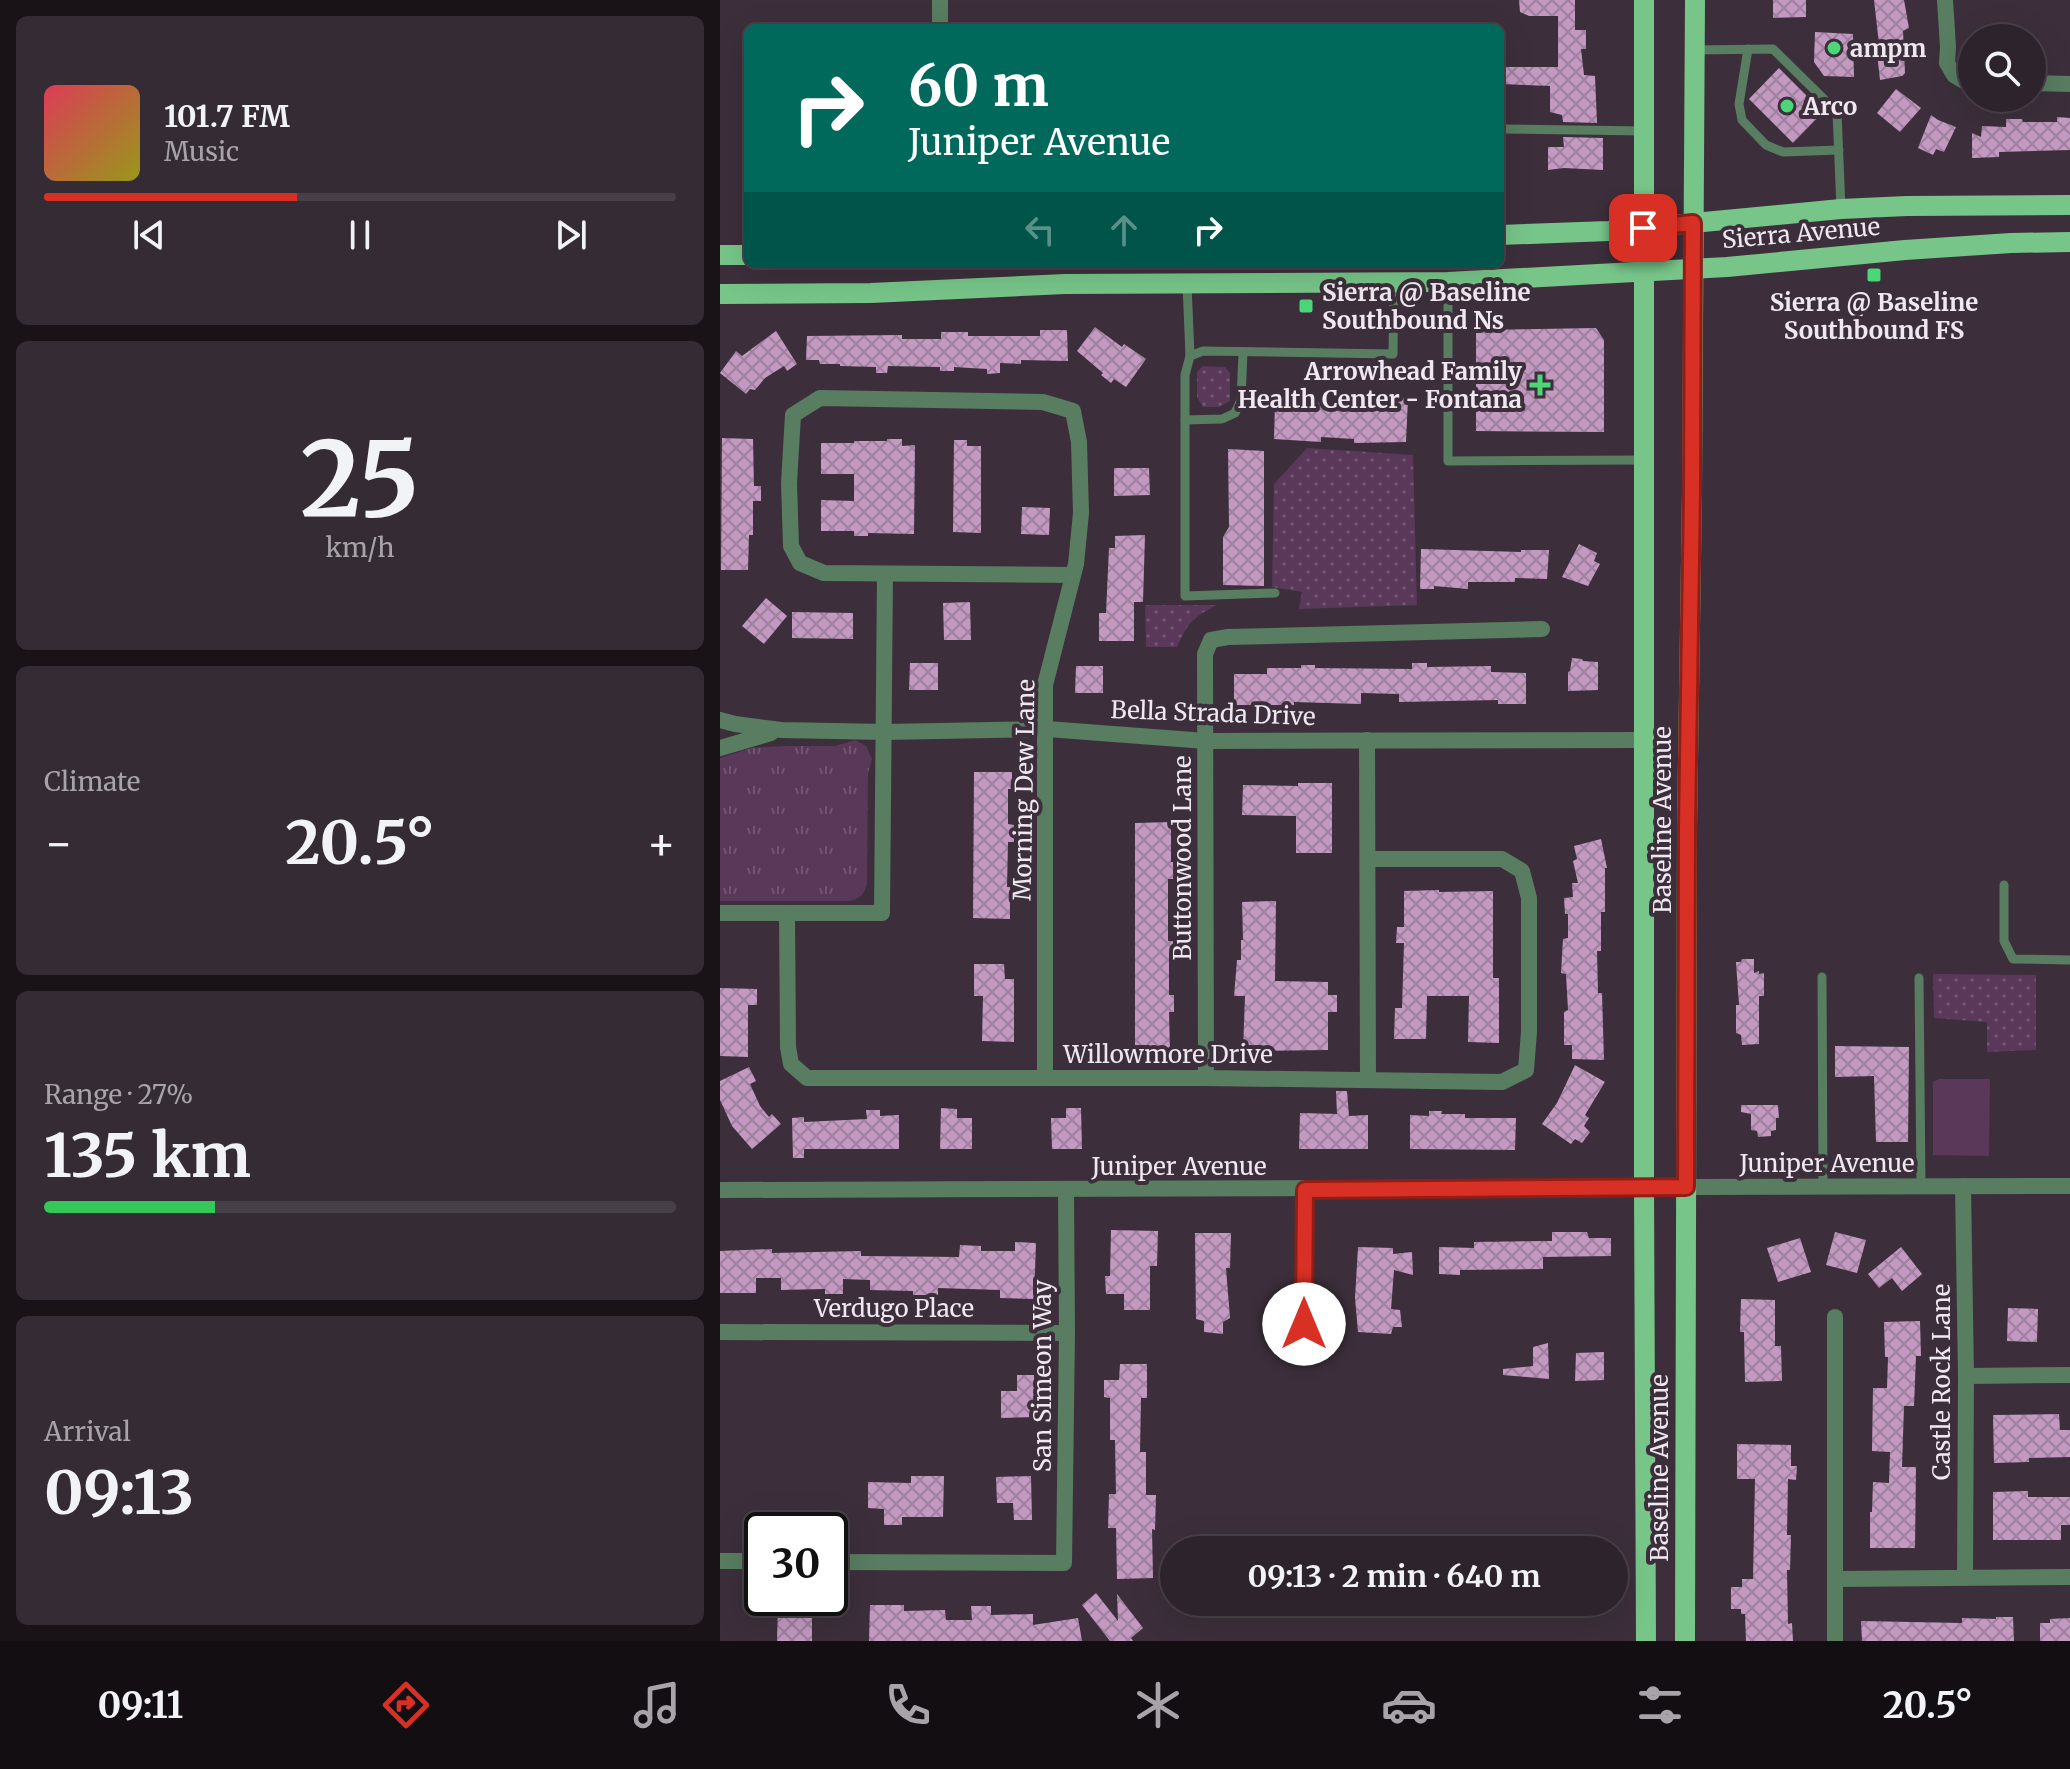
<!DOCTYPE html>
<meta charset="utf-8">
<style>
:root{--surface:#2d232c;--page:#352b34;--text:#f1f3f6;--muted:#a7a4a9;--line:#484048;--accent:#d93025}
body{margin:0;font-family:Merriweather,serif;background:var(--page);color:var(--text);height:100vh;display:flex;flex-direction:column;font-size:30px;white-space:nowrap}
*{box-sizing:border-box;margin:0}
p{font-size:26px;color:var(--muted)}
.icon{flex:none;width:44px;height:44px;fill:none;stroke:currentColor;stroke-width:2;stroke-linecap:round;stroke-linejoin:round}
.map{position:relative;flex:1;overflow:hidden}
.drawer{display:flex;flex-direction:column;gap:16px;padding:16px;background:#191318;width:720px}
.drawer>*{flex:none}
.banner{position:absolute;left:24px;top:24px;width:760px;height:244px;border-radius:12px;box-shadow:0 8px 32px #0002,0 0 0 2px var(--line);background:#00695c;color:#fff;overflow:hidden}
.tools{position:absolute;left:1238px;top:24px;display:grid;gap:16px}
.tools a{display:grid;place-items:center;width:88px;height:88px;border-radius:50%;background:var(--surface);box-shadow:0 8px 32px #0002,0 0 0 2px var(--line);font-size:40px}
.speed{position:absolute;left:24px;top:1512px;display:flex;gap:16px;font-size:40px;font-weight:700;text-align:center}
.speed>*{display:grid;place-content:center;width:104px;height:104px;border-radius:50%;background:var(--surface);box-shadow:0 8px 32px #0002,0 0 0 2px var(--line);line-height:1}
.speed .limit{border:4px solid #111;border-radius:12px;background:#fff;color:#111}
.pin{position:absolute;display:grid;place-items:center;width:68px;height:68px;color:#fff;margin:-34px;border-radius:16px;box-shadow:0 4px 12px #0006}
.me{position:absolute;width:88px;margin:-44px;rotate:0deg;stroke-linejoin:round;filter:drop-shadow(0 0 6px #0008)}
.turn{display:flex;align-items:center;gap:28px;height:168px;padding:0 32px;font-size:36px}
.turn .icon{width:104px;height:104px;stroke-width:2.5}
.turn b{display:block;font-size:56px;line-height:68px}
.lanes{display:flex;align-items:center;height:76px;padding:0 32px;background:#0003;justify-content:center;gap:40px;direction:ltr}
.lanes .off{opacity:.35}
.big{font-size:60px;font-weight:700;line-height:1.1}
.drawer .widget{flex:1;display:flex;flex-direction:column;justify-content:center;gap:12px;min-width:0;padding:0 28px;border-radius:12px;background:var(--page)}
.drawer .dial{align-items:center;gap:0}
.dial b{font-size:104px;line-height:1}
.song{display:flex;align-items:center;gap:24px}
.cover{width:96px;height:96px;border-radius:12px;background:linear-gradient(135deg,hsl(350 70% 55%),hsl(60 70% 35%))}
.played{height:8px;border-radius:4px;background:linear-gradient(90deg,var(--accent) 40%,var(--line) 40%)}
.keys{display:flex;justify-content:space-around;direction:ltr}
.heat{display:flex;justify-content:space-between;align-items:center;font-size:44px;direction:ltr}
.charge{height:12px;border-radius:6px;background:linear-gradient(90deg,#34c759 27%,var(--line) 0)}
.trip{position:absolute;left:440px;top:1536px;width:468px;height:80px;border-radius:40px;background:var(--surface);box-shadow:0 8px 32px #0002,0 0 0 2px var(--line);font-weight:700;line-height:80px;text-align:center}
.dock{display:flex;height:128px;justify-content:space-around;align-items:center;background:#120e12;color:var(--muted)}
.dock .icon{width:56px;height:56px}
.dock .active{color:var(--accent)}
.dock b{font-size:36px;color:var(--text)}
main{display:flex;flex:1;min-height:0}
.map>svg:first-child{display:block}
.grass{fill:url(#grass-dots)}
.park{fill:url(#park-tufts)}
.garden{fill:#593859}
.building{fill:url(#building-cross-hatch)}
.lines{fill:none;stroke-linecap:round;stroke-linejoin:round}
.service{stroke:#587d60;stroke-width:9}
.minor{stroke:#587d60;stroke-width:16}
.tertiary{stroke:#587d60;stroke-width:16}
.primary{stroke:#77c589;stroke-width:20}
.route-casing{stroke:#8d1f18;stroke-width:20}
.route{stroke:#d93025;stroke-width:14}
.poi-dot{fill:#4bd677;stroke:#3c2f3b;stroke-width:3}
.labels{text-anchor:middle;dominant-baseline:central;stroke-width:8;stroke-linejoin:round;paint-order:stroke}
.poi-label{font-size:24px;font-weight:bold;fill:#f0e8f0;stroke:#3c2f3b;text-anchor:start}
.street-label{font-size:24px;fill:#f0e8f0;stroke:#3c2f3b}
</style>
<main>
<section class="drawer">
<div class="widget">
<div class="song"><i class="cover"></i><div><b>101.7 FM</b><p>Music</p></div></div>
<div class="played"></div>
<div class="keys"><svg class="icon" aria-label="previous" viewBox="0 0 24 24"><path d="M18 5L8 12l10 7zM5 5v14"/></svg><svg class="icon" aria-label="pause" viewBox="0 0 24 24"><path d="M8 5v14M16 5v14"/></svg><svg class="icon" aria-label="next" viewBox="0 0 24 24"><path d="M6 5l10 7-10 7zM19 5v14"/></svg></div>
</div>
<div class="widget dial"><b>25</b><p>km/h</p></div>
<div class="widget"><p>Climate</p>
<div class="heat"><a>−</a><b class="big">20.5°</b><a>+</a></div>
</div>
<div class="widget"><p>Range · 27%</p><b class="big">135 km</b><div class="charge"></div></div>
<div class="widget"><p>Arrival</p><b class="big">09:13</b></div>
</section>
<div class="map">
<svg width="1350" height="1641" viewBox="0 0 1350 1641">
<defs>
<pattern id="grass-dots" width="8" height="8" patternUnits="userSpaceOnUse" patternTransform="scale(2)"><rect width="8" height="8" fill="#593859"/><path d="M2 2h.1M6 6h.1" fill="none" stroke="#715571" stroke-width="1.8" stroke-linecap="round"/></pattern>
<pattern id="park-tufts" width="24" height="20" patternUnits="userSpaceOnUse" patternTransform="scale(2)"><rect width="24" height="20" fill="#593859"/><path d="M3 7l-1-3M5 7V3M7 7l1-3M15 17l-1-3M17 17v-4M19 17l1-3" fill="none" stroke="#715571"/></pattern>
<pattern id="building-cross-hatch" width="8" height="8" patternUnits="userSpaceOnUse" patternTransform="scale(2)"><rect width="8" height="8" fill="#c399c2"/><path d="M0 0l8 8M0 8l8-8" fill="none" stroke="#9e809d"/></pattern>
</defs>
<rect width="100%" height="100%" fill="#3c2f3b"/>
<!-- grass -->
<g class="grass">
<path d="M483,366L505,367L510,373V401L499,407H483L477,397V372Z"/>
<path d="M587,448L693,455L697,605L579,609L582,592L552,587L554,484Z"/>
<path d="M425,605H497C473,617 468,623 457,647H426Z"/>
<path d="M1213,974L1316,975V1050L1267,1052V1022L1214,1018Z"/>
</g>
<!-- park -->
<path class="park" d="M135,740L146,746L152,759L148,773L147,884C144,894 141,898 130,901H0V758L31,748L64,746H115Z"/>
<!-- garden -->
<path class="garden" d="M1219,1079H1270L1269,1156L1213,1155V1082Z"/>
<!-- building -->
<g class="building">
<path d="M799,0H855V30H866V49H861L864,75L875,76L877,123L843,122L842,115L830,112V86L780,84V67H838V16H809L800,12Z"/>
<path d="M1053,0H1086V17L1053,18Z"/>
<path d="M1154,0H1184L1189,28L1183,31L1185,73L1182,76L1160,80L1157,53H1160Z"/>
<path d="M1095,32L1133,34L1134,77L1104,76L1094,62Z"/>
<path d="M1059,68L1103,112L1073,143L1029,99Z"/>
<path d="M1176,89L1201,108L1180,132L1157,113Z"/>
<path d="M1211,115L1218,120L1236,127L1224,152L1216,149L1213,155L1198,148Z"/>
<path d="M1337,117L1350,118V150L1279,152V157L1252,158V133L1261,137L1262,126L1286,127V119H1302L1303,122H1337Z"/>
<path d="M843,137L883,138V170L844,168L828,170V147H844Z"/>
<path d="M375,327L402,347L404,344L426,359L406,387L394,379L391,383L381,375L383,373L357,351Z"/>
<path d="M876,328L884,340V432L756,431V330Z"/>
<path d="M320,330H347L348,361L301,360V364L280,363V373L267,374V369L234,367V371H220V367L168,366L167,373H156V367L120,366V364H100L99,360H86L87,336L182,335V339H221V332H248V336H320Z"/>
<path d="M56,331L77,364L67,371L64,366L45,378L35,390L30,389L26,394L0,373L16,351L22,356Z"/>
<path d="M666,397L688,398L686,442L634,443V439L601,437V442L554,439L555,403L667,402Z"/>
<path d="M2,438L33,439L34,486H41V501H33V535H29L28,570H1Z"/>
<path d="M167,439H182V446L195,445L194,534L148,533V536H134V531H101V500L134,501V474H101V443H134V441H167Z"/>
<path d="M234,440H247V446H261V533L233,532Z"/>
<path d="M508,449L544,451V586L503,585V537L509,527Z"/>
<path d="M394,468H429L430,495L394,496Z"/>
<path d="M302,507L330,508L329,535L301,534Z"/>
<path d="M425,535L423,602H414V641H379V613H386L389,548H395V536Z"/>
<path d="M859,544L877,553L874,561L880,564L868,586L842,577Z"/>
<path d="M701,549L801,552V550H829L827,579L795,578V582H748V589L714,586V589H700Z"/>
<path d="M46,598L67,616L44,644L22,626Z"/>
<path d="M250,602L251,640H224L223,603Z"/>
<path d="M72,612L133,613V639L72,638Z"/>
<path d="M852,658L862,659L863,661L878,662V690L848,691V672L850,671Z"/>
<path d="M190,663H218V690H189Z"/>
<path d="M692,663H707V667L771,666V672L806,673V704H778V700L679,702V694L641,693V704L574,702V705H514V674H547V668H581V665H595V668L692,669Z"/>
<path d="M356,666H383V693H355Z"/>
<path d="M254,772H292V789H288V824L294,825V842H288L287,887H290V919L253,918Z"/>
<path d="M578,783H612V853H576V816L522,815L523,785L578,786Z"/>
<path d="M451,822V862H456L455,879H448V941H455L456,958H449V995H454V1012H449L450,1050L415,1051V823Z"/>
<path d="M881,839L887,868H885V912H881V951H877L878,993H882L884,1060L852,1059V1045H844V1012L848,1010L846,974L841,973L843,939L848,938V914H845L844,898L853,897L852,883H858L853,861L857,859L854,846Z"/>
<path d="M719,890V892L773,891V978H779V1043L748,1042L749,996H707L706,1039H674L675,1008H682L684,943H676L677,927H684V891Z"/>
<path d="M556,901L555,981L608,982V995H617V1012H608V1050L523,1051L525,996H514L517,960H521V940H523L522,902Z"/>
<path d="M1022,959H1034V973L1039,971V974L1044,973V996H1039V1044L1022,1045L1021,1035L1016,1033V1005H1019L1016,962H1021Z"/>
<path d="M254,964H284L285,979H294V1042L262,1041L263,996H254Z"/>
<path d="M0,988L37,989V1005H28V1057L0,1056Z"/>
<path d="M1115,1046L1189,1047L1188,1142H1156L1154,1076L1115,1077Z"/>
<path d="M855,1065L885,1082L865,1115L869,1118L864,1126L870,1132L862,1143L855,1139L851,1144L822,1124L837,1103Z"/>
<path d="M29,1067L36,1081L30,1084L40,1106L49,1117L52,1114L61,1124L32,1149L12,1126L0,1100V1081Z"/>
<path d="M616,1091H627L629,1116L648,1115V1149H579L580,1113L617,1114Z"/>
<path d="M1021,1105H1058L1059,1118H1056V1130L1051,1131V1136L1038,1137L1037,1131L1031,1130V1114L1021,1112Z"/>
<path d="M221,1108L237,1109V1118H252V1149H220Z"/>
<path d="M346,1108H361L362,1149H332L331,1118H346Z"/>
<path d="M146,1110H160V1116L179,1115V1149H84V1158H73L72,1118L84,1117V1122L147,1119Z"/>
<path d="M709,1111H722L721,1114H745V1118H796L795,1150L690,1149V1115L709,1116Z"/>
<path d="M391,1230L438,1231L437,1266H430V1310H404V1294H386L385,1276H390Z"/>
<path d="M832,1232H867L869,1238H891V1256L823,1257V1269L740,1270V1275L719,1274V1247L754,1248V1242L832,1241Z"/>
<path d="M1115,1232L1146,1240L1137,1273L1106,1265Z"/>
<path d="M475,1233H511L510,1268H506L510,1318L503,1322V1334L484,1332V1321L476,1319Z"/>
<path d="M1080,1238L1091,1272L1058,1282L1047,1248Z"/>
<path d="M295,1242L316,1243L314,1299L280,1298V1290L218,1288V1295H193V1291L150,1290V1280L123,1279V1294H105V1289L61,1290V1278H36V1293H0V1251L52,1249V1253L141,1251V1256L239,1257L240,1245L261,1246V1251H295Z"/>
<path d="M638,1247L673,1248V1254L692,1252L693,1275L674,1270L671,1309L680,1310L682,1327H673L671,1334L638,1332L635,1298Z"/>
<path d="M1181,1247L1202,1274L1182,1291L1172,1278L1159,1288L1148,1274Z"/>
<path d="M1021,1299L1055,1300V1346H1061L1062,1381L1025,1382L1024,1332H1020Z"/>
<path d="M1288,1308L1318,1309L1317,1342L1287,1341Z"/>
<path d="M1200,1321L1201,1356H1196L1194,1406H1184L1182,1467H1196L1195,1548H1150V1512H1152L1153,1482L1169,1483L1170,1452L1152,1451L1153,1388H1167L1168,1357H1165L1164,1322Z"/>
<path d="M828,1343L829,1379L783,1375V1369L813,1366V1347Z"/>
<path d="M884,1352V1380L855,1381L856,1353Z"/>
<path d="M400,1364H427V1398H421L420,1452H426V1495H436L435,1530L432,1529L433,1578L397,1579L396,1528H388L389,1494H396L395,1440H390V1398L384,1397V1380H399Z"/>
<path d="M297,1375H314L315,1417L281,1418V1391H297Z"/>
<path d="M1339,1414L1340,1430H1350V1457L1309,1458V1462L1274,1463L1273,1415Z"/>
<path d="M1017,1444L1071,1445V1466H1077L1076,1480L1068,1479L1067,1535H1071L1070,1570H1067L1068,1624L1072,1623L1073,1641H1026L1025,1614H1021V1609H1011V1587H1022V1579H1033L1035,1479H1017Z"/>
<path d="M191,1476H224L223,1517H182V1525H164V1509L148,1508V1482L191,1483Z"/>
<path d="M311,1476L312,1520H294L293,1503H277L276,1477Z"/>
<path d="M1308,1491V1497H1350V1525H1341V1540H1273V1492Z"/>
<path d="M376,1593L398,1621L397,1594L423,1628L411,1638L413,1641H390L362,1605Z"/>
<path d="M58,1603H92V1641H57Z"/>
<path d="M150,1605H184V1611L225,1610L226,1620H252L251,1606H271V1615L313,1614V1625L358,1618L362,1641H149Z"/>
<path d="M1276,1617H1293L1294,1641H1142L1141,1621L1242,1623V1618L1276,1619Z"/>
<path d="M1350,1618V1641H1320V1623H1330V1619Z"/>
</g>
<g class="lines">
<!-- service -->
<g class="service">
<path d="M1028,49L1019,104L1022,120L1046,145L1063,152L1119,150"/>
<path d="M975,50L1053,49L1117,112L1121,209"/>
<path d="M780,129L924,131"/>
<path d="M728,282V461L924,460"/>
<path d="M467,284L470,356"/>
<path d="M465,420L502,419L515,413L521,400L523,352"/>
<path d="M555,593L465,596V375L470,356L483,351L673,354L674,283"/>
<path d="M1284,885V941L1293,959L1350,960"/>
<path d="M1102,977L1103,1186"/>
<path d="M1199,978L1201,1186"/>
</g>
<!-- minor -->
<g class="minor">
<path d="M1225,0L1228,47L1227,63L1234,75L1246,82H1252"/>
<path d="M220,28V0"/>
<path d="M1312,83L1350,84"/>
<path d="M0,720L15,724L61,730L165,732L327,729L486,741L924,740"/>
<path d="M647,740L648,1080"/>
<path d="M0,748L51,733"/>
<path d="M0,913H162L165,574"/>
<path d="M67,913L68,1047L71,1064L87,1078H486L782,1082L806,1070L809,1032V898L802,871L782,859H648"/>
<path d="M325,1078V685L356,564L361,513L359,442L353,411L323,402L100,398L73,415L69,483L71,546L80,563L104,573L353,575"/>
<path d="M486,1078L485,654L491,640L508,637L822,629"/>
<path d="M1243,1186L1246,1376L1245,1578"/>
<path d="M584,1324L585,1190"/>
<path d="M0,1332L347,1333"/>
<path d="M1246,1376L1350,1375"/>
<path d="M0,1561H42"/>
<path d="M110,1562L344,1563L347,1333L346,1190"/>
<path d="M1115,1579L1350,1577"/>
<path d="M1115,1641V1317"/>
</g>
<!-- tertiary -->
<path class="tertiary" d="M0,1190L1350,1186"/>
<!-- primary -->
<g class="primary">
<path d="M924,0V1187L926,1641"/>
<path d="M780,235L889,231L1121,209L1187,206L1350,205"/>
<path d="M0,255H28"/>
<path d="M0,294L151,293L345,284L728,282L1007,267L1185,250L1291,243L1350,242"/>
<path d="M965,1641L967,828L972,492L975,0"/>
</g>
</g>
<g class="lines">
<defs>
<path id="route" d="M584,1324L585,1190L966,1187L967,828L972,492L973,223L923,228"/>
</defs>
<!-- route casing -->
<use href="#route" class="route-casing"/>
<!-- route -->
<use href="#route" class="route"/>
</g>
<!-- markers -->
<g class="poi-dot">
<circle cx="1114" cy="48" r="8"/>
<circle cx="1067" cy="106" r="8"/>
<rect x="1146" y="267" width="16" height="16" rx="4"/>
<rect x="578" y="298" width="16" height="16" rx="4"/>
<path d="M816 373h8v8h8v8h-8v8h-8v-8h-8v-8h8z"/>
</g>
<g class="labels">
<!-- poi labels -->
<g class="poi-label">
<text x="1130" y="48">ampm</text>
<text x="1083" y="106">Arco</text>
<text x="602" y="292">Sierra @ Baseline<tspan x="602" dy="28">Southbound Ns</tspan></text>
<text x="1154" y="302" text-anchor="middle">Sierra @ Baseline<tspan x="1154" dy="28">Southbound FS</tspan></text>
<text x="802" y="371" text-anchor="end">Arrowhead Family<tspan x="802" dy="28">Health Center - Fontana</tspan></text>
</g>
<!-- street labels -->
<g class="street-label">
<text transform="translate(1081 233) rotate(-5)">Sierra Avenue</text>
<text transform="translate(493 713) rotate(2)">Bella Strada Drive</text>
<text transform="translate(304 790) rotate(-89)">Morning Dew Lane</text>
<text transform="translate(942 820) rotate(-90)">Baseline Avenue</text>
<text transform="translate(462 858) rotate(-90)">Buttonwood Lane</text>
<text x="448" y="1054">Willowmore Drive</text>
<text x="1107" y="1163">Juniper Avenue</text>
<text x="459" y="1166">Juniper Avenue</text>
<text x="174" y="1308">Verdugo Place</text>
<text transform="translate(322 1376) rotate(-90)">San Simeon Way</text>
<text transform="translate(1221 1382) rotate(-90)">Castle Rock Lane</text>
<text transform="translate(939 1468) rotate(-90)">Baseline Avenue</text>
</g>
</g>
</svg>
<div class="tools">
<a><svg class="icon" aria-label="search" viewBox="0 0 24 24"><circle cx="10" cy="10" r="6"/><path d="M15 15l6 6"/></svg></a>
</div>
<div class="speed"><div class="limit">30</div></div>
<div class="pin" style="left:923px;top:228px;background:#d93025"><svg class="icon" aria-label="arrive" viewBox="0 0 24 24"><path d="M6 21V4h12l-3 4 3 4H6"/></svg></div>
<svg class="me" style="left:584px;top:1324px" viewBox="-20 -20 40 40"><circle r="19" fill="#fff"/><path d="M0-13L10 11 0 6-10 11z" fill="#d93025"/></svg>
<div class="trip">09:13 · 2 min · 640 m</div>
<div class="banner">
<div class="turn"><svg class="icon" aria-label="right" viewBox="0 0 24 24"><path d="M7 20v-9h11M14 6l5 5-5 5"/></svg><div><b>60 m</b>Juniper Avenue</div></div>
<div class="lanes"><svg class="icon off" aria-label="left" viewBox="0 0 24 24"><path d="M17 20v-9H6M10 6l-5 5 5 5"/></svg><svg class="icon off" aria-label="ahead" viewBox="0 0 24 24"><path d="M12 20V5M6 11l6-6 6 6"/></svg><svg class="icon" aria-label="right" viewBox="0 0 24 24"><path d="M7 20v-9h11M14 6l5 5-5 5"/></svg></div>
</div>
</div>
</main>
<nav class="dock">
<b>09:11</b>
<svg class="icon active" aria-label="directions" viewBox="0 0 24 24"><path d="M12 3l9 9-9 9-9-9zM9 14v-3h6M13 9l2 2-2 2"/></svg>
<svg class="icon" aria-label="music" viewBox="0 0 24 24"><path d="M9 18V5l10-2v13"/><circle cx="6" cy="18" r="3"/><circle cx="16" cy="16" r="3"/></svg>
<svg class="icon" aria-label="phone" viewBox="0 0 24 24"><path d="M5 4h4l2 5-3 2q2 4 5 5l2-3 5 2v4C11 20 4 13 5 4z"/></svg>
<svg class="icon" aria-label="climate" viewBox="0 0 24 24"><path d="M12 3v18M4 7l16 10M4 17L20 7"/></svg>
<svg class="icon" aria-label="car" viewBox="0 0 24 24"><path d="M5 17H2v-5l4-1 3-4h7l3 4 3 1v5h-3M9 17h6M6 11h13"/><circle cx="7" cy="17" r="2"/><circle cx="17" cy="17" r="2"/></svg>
<svg class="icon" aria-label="filters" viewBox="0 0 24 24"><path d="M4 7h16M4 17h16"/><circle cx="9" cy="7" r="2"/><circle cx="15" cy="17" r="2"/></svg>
<b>20.5°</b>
</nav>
